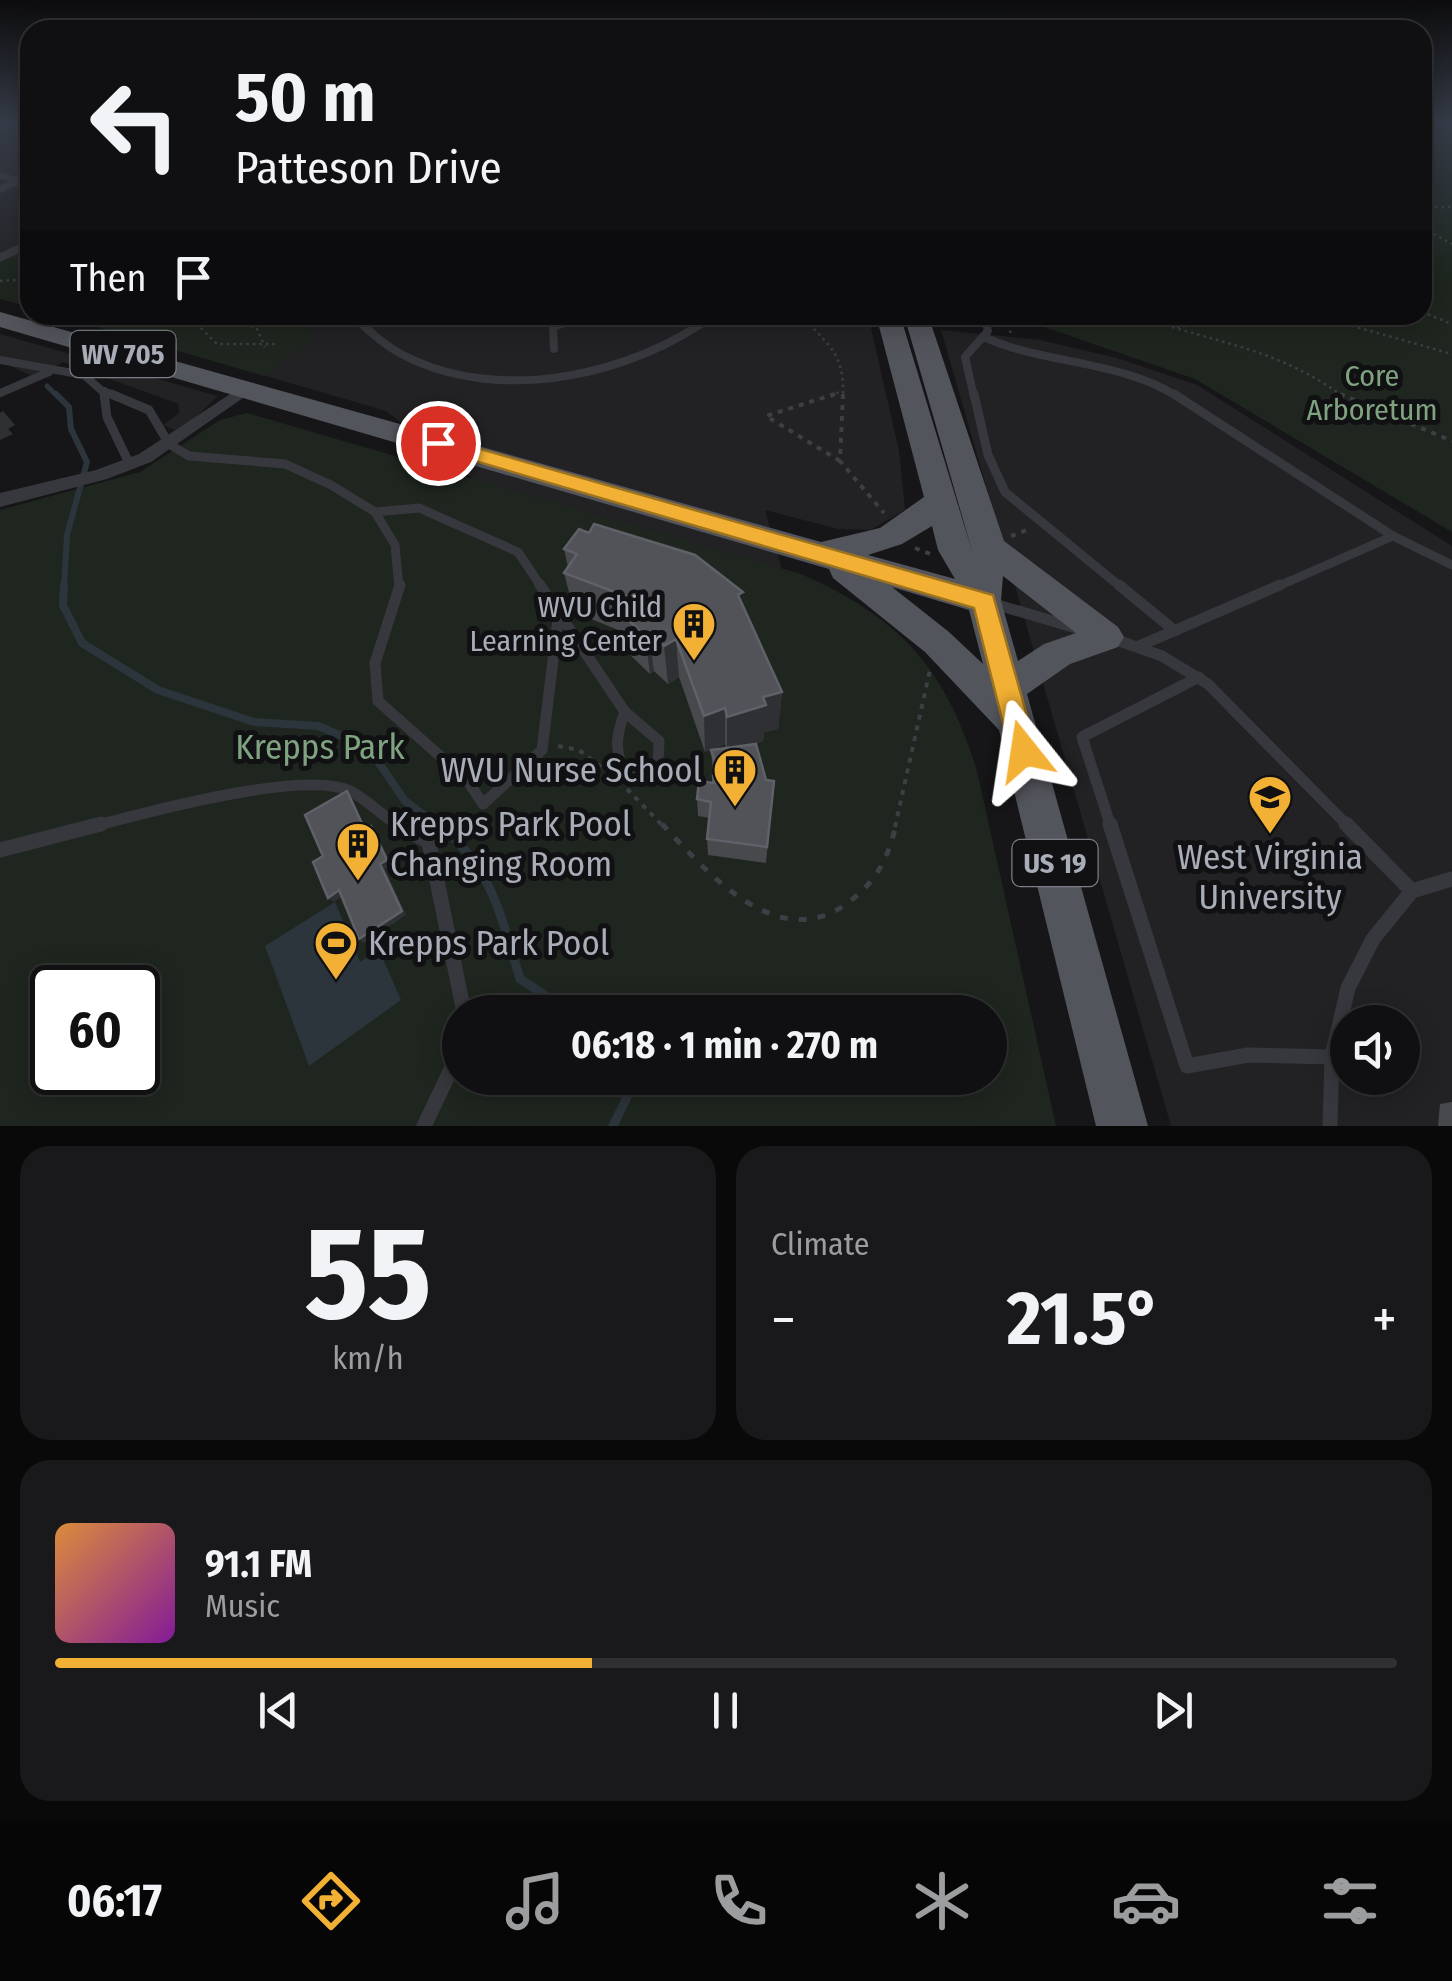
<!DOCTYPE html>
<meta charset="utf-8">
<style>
:root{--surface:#101012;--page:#19191b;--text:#f1f3f6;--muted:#9c9d9f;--line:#303032;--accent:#f2b134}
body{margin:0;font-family:"Fira Sans Condensed",sans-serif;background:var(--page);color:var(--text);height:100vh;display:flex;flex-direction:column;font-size:38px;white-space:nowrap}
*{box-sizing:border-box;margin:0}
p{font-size:32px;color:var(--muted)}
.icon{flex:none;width:55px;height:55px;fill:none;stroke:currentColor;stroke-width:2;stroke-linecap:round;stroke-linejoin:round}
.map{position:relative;height:1126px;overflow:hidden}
.panel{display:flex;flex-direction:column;gap:20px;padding:20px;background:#09090a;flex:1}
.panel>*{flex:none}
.banner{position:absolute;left:20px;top:20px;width:1412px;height:305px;border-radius:30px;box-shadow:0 5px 25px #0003,0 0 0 2px var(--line);background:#101012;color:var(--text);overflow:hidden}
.controls{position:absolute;left:1330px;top:1005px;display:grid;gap:20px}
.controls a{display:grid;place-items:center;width:90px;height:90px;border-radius:50%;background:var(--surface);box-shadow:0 5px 25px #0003,0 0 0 2px var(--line);font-size:50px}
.speed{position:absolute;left:30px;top:965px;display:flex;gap:20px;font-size:50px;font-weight:700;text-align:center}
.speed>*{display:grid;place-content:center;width:130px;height:130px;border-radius:50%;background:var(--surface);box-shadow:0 5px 25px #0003,0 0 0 2px var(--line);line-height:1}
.speed .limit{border:5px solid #111;border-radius:15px;background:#fff;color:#111}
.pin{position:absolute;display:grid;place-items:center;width:85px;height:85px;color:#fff;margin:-42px;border:5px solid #fff;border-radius:50%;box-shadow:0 2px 10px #0007}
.me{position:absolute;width:110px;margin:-55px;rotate:345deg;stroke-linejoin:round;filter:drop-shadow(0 0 8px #0008)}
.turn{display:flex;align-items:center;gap:35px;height:210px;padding:0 50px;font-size:45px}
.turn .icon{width:130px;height:130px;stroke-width:2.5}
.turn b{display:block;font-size:70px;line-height:85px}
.then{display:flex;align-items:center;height:95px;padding:0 50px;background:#0003;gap:20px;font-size:38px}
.big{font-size:75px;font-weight:700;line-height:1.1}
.panel .widget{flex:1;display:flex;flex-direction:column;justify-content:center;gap:15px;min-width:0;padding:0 35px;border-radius:30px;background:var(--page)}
.panel .dial{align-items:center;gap:0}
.dial b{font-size:130px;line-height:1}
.song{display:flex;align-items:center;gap:30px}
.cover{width:120px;height:120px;border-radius:15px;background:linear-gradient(135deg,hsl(30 70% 55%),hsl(290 70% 35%))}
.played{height:10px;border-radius:5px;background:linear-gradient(90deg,var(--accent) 40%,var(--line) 40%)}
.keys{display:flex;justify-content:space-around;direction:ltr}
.heat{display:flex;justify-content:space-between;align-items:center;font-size:55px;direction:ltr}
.panel .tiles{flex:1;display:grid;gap:20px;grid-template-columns:1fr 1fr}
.widget:last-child{grid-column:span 2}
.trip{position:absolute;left:442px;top:995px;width:565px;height:100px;border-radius:50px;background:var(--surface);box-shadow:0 5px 25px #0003,0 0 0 2px var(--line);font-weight:700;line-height:100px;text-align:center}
.tabs{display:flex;height:160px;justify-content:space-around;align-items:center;background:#060607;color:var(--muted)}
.tabs .icon{width:70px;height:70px}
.tabs .current{color:var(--accent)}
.tabs b{font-size:45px;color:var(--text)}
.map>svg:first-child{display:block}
.built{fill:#222225;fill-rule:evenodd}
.green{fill:#1e261f;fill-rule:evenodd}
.water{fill:#2c353c}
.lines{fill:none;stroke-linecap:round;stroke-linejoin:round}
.stream-far3{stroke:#2c353c;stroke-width:5}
.stream-far2{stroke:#2c353c;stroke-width:6}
.stream-far1{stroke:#2c353c;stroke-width:8}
.stream{stroke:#2c353c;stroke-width:9}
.path-far2{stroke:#3d3f44;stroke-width:2.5;stroke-dasharray:2.5 4;stroke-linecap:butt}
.path-far1{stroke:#3d3f44;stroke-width:4;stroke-dasharray:5 6;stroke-linecap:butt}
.path{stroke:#3d3f44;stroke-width:5;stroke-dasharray:8 11;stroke-linecap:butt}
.service-far4{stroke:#37383d;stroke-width:6}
.service-far3{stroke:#37383d;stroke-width:8}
.service-far2{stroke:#37383d;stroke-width:9}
.service-far1{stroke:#37383d;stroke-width:11}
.service{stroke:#37383d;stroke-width:15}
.minor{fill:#37383d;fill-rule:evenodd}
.primary{fill:#53555c;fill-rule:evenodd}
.wall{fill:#47494d}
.shaded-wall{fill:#2f3033}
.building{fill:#525359;stroke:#5f6168;stroke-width:2.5}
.route{fill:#f2b134;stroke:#9d7322;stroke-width:2.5}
.labels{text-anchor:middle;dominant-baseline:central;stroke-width:10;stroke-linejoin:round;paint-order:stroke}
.shield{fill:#111113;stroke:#7b7e86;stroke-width:2.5}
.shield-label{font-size:28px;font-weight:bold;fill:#a8adb8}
.park-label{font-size:30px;fill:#7fa381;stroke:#111113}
.poi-label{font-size:30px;fill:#a8adb8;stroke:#111113;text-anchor:end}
.near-park-label{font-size:35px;fill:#7fa381;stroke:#111113}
.near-poi-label{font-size:35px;fill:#a8adb8;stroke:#111113;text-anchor:start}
</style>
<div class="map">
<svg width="1452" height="1126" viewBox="0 0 1452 1126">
<rect width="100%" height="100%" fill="#161618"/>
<!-- built -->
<g class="built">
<path d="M0,123H30V307L0,299Z"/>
<path d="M56,315H868L899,451L905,510L870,530L838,529L765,510L865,860L515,512L386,411Z"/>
<path d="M941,330L1040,340L1117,358L1197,385L1452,546V1126H1171ZM1348,1022H1402V1078H1348Z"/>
<path d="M0,334L218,396L188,425L174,430L163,425L179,413V404L63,362L36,378L0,361Z"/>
</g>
<!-- green -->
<g class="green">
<path d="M1423,123H1452V532L1195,379L1030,322L1000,321L996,315H1422Z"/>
<path d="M30,248V307L0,298V263Z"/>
<path d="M56,315H274L302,322L313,339L264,376Z"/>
<path d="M247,413L801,574C899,617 946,668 977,771L1056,1126H0V510L140,472L220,420ZM52,988H138V1072H52ZM460,1012H990V1078H460Z"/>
</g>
<!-- water -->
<path class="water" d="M335,902L360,962L379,950L401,1000L309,1066L265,946Z"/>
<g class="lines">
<!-- stream-far3 -->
<path class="stream-far3" d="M47,386L58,397"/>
<!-- stream-far2 -->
<path class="stream-far2" d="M56,394L69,407L71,429L87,462L67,535L64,588"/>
<!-- stream-far1 -->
<path class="stream-far1" d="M64,585L63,605L82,643L158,690L254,722L318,726L368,747L405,801L440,827"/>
<!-- stream -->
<g class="stream">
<path d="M437,824C492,865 501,917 520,979L571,1012"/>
<path d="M613,1126L627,1097L618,1078"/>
</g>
<!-- path-far2 -->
<g class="path-far2">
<path d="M1422,207H1452"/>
<path d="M1422,228L1452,244"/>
<path d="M0,281L30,279"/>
<path d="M1422,312L1452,324"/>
<path d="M137,315H172"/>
<path d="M172,315L195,322L217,344H277"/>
<path d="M237,315V320L257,329L265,347"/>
<path d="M518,315L543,319"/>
<path d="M800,315C828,344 845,354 843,397"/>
<path d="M1172,327C1239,347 1286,355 1344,397"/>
<path d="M1177,327L1246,320L1342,323L1452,354"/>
<path d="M1010,333L1014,315"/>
<path d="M831,397L842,390"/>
</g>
<!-- path-far1 -->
<g class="path-far1">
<path d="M835,394L766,416L840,461"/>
<path d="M843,394L840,461L884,513"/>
<path d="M1340,394L1452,441"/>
<path d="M1011,536L1030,529"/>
<path d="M915,548L933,555"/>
<path d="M558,746L579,750L609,773"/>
<path d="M627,789L664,827"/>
<path d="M451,827L471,813"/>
<path d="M895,827L930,670"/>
</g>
<!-- path -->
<g class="path">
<path d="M662,824C708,873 778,956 849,902C876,882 889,857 896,824"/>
<path d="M442,833L455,824"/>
</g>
<!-- service-far4 -->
<path class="service-far4" d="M0,176L30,183"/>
<!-- service-far3 -->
<g class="service-far3">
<path d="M352,315C369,331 386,347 407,357C503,404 632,375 714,315"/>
<path d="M984,337C1045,365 1121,360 1178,397"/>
<path d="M554,349L553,327L588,315"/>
<path d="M0,360L84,375L101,390L117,397"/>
<path d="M104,391L105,397"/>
<path d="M0,393L49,372"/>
<path d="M974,397L965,357L988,331L984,315"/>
</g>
<!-- service-far2 -->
<g class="service-far2">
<path d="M104,394L107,417L130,465"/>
<path d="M111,394L149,410L169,444L189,456L285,464L331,485L375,512L419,508L518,552L542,588"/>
<path d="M974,394L988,455L1005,492L1122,588"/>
<path d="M1174,394L1393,536L1452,565"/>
<path d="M375,512L395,545L399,588"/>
<path d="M1274,588L1393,536"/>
</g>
<!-- service-far1 -->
<g class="service-far1">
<path d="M400,585L375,663L378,701L467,780L483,804L542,750L559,611"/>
<path d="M540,585L625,712"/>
<path d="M1119,585L1175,631"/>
<path d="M991,603L1076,628"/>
<path d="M1111,638L1162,656L1208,684L1349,827"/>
<path d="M1139,646L1280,585"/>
<path d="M625,712L659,741L658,763L650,773L625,772C614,751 616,734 625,712Z"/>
<path d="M91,827C144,813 304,769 350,791C368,800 383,817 401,827"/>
<path d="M1111,827L1082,737L1199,677"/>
</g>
<!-- service -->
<g class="service">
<path d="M396,824L429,842L464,1012"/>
<path d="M1110,824L1187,1066L1248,1055L1332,1057"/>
<path d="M1346,824L1412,891"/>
<path d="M0,850L101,824"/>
<path d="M424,1126L457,1057L460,1041"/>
<path d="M1330,1126L1332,1057L1348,988L1373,939L1412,891L1452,879"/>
</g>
<!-- minor -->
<g class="minor">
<path d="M20,177L26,180L24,182L0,193V185Z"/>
<path d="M30,239V248L0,262V253Z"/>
<path d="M247,383L255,388L253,391L151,462L107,479L0,507V493L96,470L139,454Z"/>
</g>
<!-- primary -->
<path class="primary" d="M0,312L821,542L880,528L924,497L876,315H900L973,554L904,315H928L1004,541L1118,627L1124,637L1118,647L1070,664L1027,694L1148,1126H1096L999,730L925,652L833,578L829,569L0,327ZM932,526L938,550L955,579L868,555L902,544ZM1003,576L1076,633L1044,644L1018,661L1001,601ZM892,587L969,610L983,664L949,632Z"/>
</g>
<!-- wall -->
<g class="wall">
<path d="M564,549L742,605L782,692L778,729L764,732L763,741L752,745L766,780L774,781L766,863L708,855L707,839L710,818L698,816L697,799L714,783L711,750L726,748L725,744L705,752L679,677L668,684L654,671L650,674L629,654L628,647L625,644L623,632L574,612L564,573L568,567Z"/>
<path d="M1452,1102V1126H1438L1440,1104Z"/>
</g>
<!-- shaded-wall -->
<g class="shaded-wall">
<path d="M3,411L15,425L8,429L13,434L0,440V413Z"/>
<path d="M649,633L654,671L650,674L645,636Z"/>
<path d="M676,639L679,677L668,684L664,646Z"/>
<path d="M782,692L778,729L764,732L763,741L727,753V717L763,697Z"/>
<path d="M725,708V744L705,752L704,716Z"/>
<path d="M347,791L351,797L369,836L365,830Z"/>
<path d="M371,826L375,832L392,865L385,869L406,915L364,943L359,939L380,864Z"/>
<path d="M339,890L344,895L334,902L328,898Z"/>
</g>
<!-- building -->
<g class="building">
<path d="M594,524L695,555L743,592L738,595L782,692L763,697L766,705L727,717L725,708L704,716L676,639L664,646L649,633L645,636L623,615L627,613L619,605L628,597L564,573L577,554L564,549L579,529L589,533Z"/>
<path d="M756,744L766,780L774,781L767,847L707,839L711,802L697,799L699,781L714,783L713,776L719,775L711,750Z"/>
<path d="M347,791L365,830L371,826L387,860L380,864L402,911L359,939L339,890L328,898L313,862L323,856L305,815Z"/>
</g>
<!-- sky -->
<linearGradient id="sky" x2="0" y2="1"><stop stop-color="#0c0c0d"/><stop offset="0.44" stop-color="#363c48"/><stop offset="1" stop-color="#363c48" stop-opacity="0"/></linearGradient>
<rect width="1452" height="280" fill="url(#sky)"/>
<!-- route -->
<path class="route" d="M438,437L993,595L1037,751L1033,760L1024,764L1014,760L1010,751L974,608L431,448V438Z"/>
<!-- icons -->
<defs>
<symbol id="building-pin" viewBox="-11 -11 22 30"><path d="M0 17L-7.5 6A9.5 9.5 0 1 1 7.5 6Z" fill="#f2b134" stroke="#111113"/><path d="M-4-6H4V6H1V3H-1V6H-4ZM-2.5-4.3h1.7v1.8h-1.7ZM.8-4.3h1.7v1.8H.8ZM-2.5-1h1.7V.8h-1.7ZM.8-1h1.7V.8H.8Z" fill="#111"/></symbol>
<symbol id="university-pin" viewBox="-11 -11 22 30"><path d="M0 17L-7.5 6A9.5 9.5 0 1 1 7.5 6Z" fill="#f2b134" stroke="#111113"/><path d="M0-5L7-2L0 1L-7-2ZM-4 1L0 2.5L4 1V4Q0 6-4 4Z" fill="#111"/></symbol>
<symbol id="stadium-pin" viewBox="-11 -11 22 30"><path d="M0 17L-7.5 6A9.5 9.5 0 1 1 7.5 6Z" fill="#f2b134" stroke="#111113"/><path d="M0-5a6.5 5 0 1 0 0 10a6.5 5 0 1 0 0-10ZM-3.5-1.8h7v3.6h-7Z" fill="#111"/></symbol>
</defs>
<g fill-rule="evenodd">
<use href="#building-pin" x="669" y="599" width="50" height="68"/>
<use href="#building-pin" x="710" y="745" width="50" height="68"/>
<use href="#university-pin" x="1245" y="772" width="50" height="68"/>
<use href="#building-pin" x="333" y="819" width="50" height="68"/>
<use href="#stadium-pin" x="311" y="918" width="50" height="68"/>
</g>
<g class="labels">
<!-- shield labels -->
<g class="shield">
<rect x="70.5" y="331" width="105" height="46" rx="8"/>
<rect x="1012.5" y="840" width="85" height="46" rx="8"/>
</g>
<g class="shield-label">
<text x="123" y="354">WV 705</text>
<text x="1055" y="863">US 19</text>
</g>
<!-- park labels -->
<g class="park-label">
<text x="1372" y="376">Core<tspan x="1372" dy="34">Arboretum</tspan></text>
</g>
<!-- poi labels -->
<g class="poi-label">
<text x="662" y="607">WVU Child<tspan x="662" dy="34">Learning Center</tspan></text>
</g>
<!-- near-park labels -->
<g class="near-park-label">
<text x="320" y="747">Krepps Park</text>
</g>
<!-- near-poi labels -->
<g class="near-poi-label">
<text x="702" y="770" text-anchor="end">WVU Nurse School</text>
<text x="390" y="824">Krepps Park Pool<tspan x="390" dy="40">Changing Room</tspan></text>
<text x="1270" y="857" text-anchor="middle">West Virginia<tspan x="1270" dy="40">University</tspan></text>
<text x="368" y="943">Krepps Park Pool</text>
</g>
</g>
</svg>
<div class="controls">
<a><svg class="icon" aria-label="sound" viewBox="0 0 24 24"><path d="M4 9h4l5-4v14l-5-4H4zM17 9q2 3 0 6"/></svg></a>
</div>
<div class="speed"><div class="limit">60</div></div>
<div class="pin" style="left:438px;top:443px;background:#d93025"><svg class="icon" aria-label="arrive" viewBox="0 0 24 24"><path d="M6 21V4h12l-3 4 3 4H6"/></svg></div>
<svg class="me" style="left:1024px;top:751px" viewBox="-20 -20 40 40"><path d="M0-17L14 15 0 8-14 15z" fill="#f2b134" stroke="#fff" stroke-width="4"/></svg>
<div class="trip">06:18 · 1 min · 270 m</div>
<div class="banner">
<div class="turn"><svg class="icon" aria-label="left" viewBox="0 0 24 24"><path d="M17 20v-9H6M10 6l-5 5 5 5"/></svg><div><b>50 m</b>Patteson Drive</div></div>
<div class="then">Then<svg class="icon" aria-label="arrive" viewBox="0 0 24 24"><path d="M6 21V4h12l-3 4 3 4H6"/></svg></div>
</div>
</div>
<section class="panel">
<div class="tiles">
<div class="widget dial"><b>55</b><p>km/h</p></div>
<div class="widget"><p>Climate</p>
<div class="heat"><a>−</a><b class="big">21.5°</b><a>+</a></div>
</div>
<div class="widget">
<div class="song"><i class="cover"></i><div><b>91.1 FM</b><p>Music</p></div></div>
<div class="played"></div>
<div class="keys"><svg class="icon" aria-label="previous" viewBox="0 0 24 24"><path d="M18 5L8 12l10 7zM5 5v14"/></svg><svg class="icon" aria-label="pause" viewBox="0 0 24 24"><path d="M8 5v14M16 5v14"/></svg><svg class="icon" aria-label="next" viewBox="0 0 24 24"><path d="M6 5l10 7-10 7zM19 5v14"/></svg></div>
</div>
</div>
</section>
<nav class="tabs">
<b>06:17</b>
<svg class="icon current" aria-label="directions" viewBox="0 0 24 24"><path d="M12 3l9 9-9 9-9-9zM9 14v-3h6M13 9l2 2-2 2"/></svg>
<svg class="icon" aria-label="music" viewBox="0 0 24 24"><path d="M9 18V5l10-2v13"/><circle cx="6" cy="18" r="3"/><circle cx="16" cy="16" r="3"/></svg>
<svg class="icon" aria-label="phone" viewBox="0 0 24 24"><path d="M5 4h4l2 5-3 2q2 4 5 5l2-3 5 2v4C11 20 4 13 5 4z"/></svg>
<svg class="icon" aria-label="climate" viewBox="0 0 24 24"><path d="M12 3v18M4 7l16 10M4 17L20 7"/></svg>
<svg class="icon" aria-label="car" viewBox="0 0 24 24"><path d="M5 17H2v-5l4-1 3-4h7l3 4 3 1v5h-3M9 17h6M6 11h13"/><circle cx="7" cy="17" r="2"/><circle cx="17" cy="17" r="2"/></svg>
<svg class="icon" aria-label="filters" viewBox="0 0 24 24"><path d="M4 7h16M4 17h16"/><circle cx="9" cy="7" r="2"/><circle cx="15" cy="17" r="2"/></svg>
</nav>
